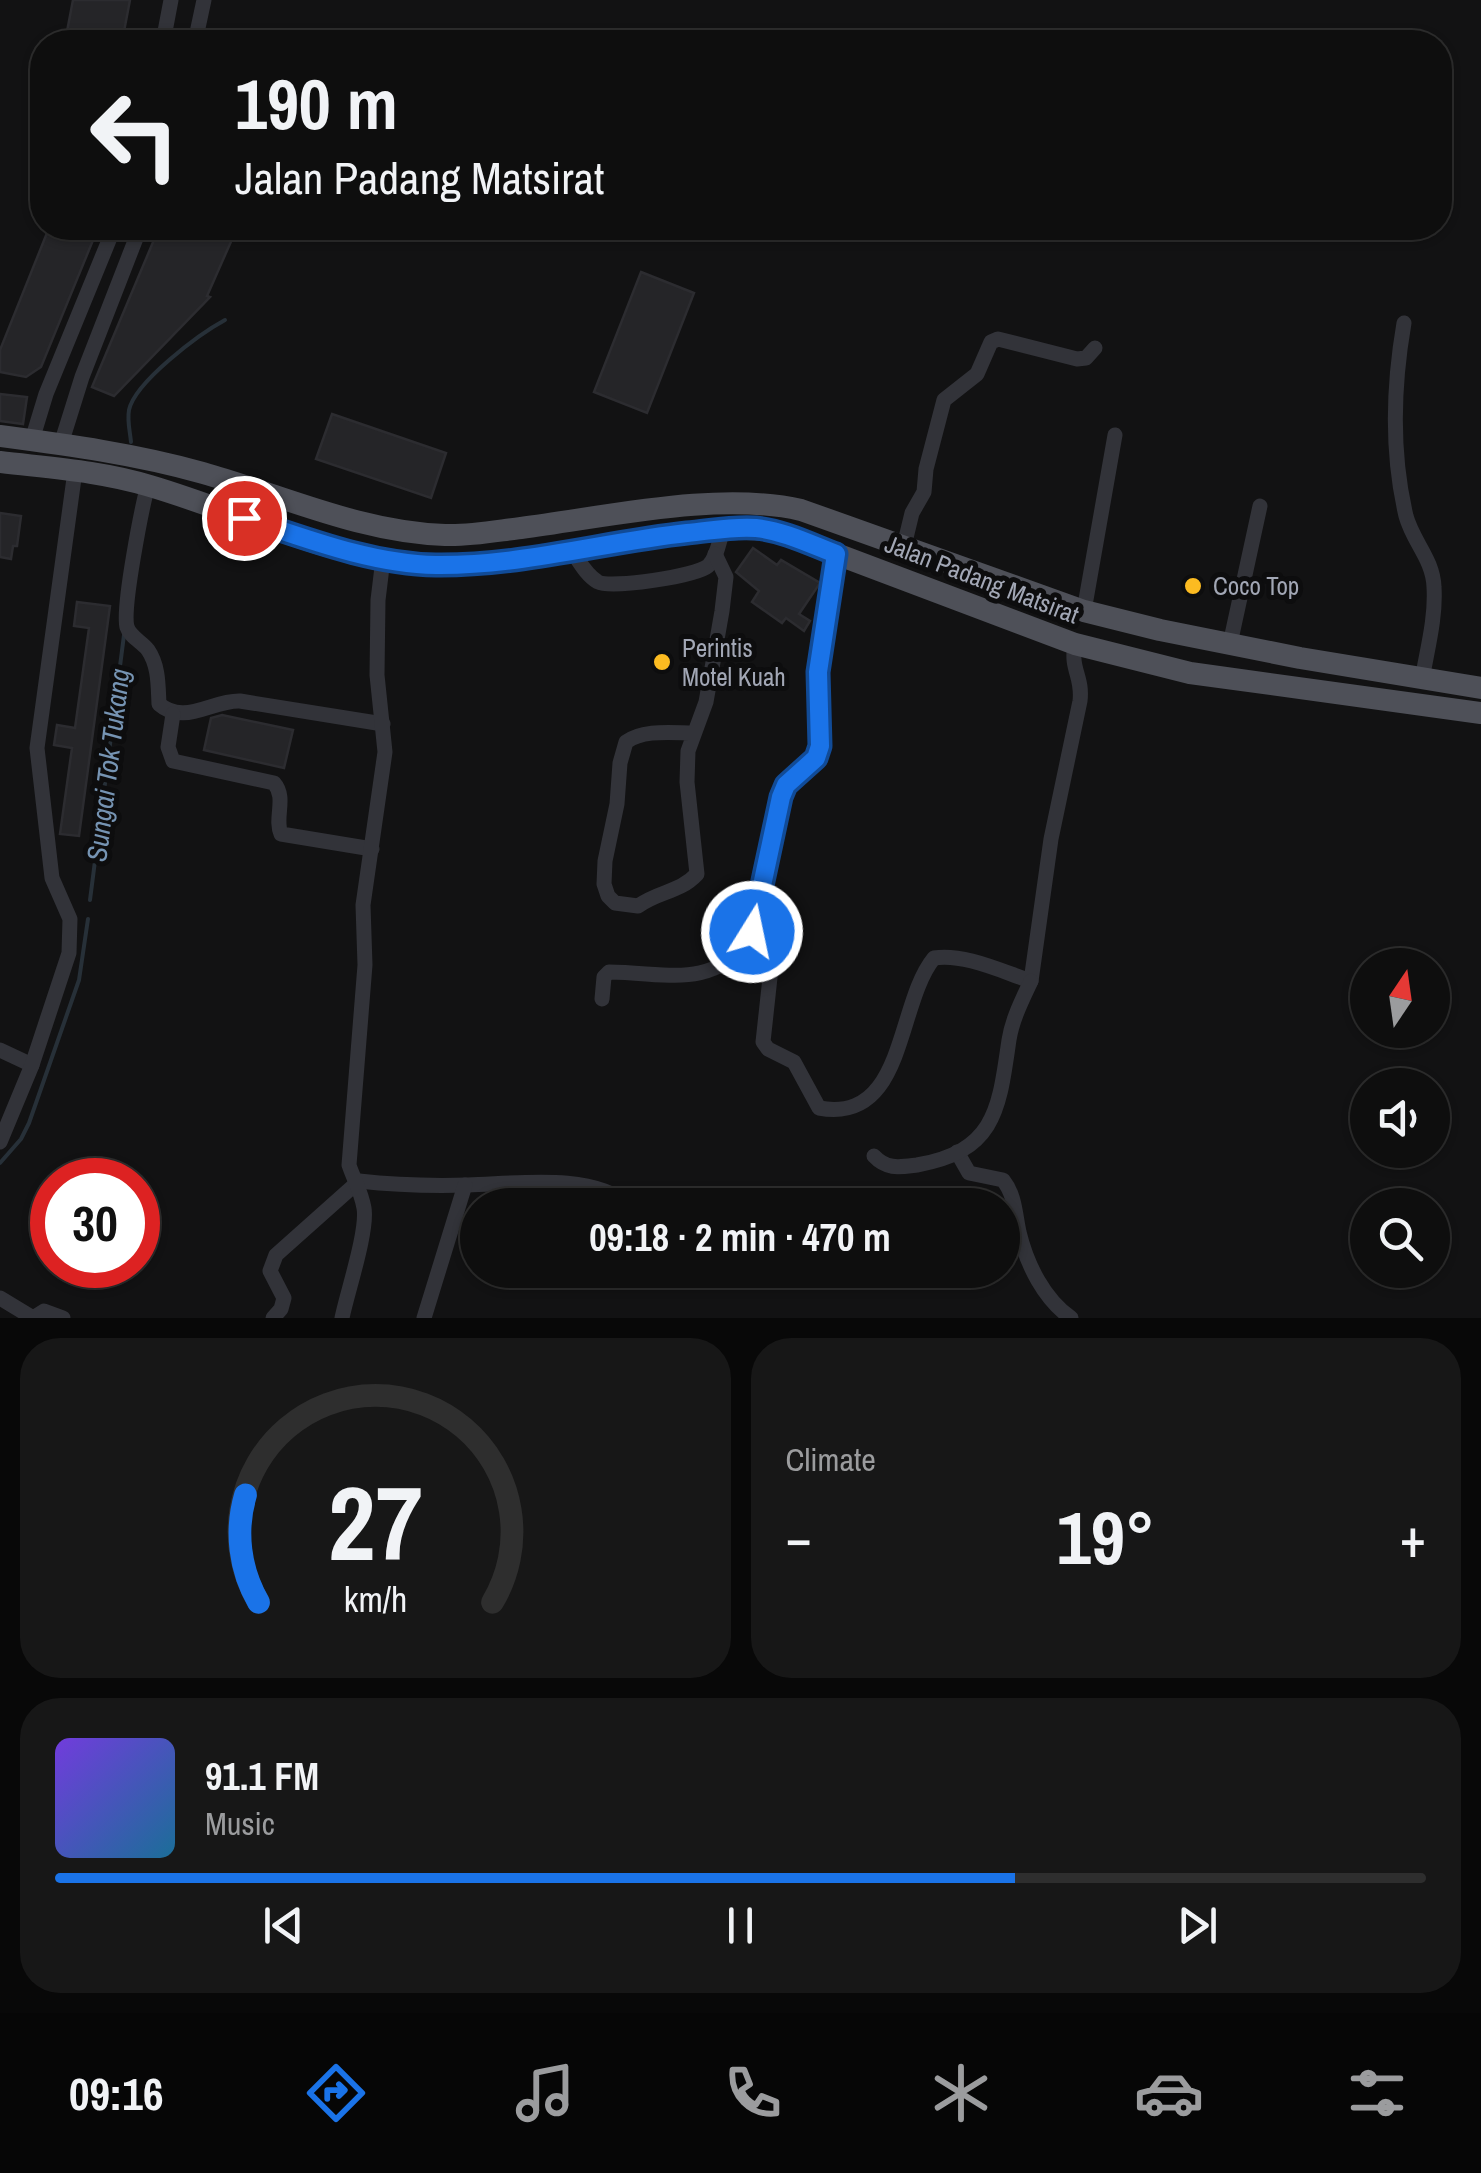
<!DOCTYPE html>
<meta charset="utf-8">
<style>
:root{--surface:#0e0e0e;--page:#171717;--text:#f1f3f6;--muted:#9b9c9e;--line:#2e2e2e;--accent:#1a73e8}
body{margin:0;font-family:"Archivo Narrow",sans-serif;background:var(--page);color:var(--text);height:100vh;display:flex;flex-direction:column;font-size:38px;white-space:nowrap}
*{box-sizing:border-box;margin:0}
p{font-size:32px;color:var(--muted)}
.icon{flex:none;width:55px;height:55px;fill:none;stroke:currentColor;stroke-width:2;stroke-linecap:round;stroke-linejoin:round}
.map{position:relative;height:1318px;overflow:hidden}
.panel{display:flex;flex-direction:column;gap:20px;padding:20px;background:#080808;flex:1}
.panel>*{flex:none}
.guide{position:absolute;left:30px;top:30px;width:1422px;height:210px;border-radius:40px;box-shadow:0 2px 8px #0004,0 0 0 2px var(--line);background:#0e0e0e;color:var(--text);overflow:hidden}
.needle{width:65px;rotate:13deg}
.buttons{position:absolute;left:1350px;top:948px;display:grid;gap:20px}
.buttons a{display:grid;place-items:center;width:100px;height:100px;border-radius:50%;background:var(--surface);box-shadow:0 2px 8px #0004,0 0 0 2px var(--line);font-size:50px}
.speed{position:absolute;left:30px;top:1158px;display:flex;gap:20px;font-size:50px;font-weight:700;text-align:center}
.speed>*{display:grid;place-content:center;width:130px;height:130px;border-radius:50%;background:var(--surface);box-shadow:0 2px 8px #0004,0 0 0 2px var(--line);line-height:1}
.speed .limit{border:15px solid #d22;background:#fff;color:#111}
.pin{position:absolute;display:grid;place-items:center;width:85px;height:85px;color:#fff;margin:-42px;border:5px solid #fff;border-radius:50%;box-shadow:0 2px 10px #0007}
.me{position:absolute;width:110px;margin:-55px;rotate:10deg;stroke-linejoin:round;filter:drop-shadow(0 0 8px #0008)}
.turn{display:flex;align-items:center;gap:35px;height:210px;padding:0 40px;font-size:45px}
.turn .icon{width:130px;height:130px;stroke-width:2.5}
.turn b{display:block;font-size:70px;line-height:85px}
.big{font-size:75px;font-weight:700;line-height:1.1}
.panel .card{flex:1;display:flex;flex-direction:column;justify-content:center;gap:15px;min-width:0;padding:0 35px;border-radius:40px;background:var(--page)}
.panel .dial{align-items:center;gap:0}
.dial svg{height:260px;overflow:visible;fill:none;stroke:var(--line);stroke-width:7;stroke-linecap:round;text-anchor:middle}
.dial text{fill:var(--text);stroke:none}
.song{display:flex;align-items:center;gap:30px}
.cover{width:120px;height:120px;border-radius:15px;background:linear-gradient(135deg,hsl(260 70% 55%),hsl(200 70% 35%))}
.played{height:10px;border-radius:5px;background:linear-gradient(90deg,var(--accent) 70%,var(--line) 70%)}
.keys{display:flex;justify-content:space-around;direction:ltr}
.heat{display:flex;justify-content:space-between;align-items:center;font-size:55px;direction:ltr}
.panel .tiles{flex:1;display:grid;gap:20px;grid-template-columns:1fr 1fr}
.card:last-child{grid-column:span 2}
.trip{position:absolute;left:460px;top:1188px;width:560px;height:100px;border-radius:50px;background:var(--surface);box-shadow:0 2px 8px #0004,0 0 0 2px var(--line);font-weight:700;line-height:100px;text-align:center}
.tab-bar{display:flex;height:160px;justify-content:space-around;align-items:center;background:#060606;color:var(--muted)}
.tab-bar .icon{width:70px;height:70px}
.tab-bar .selected{color:var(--accent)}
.tab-bar b{font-size:45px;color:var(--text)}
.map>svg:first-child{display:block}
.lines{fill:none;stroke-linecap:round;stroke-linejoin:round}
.stream{stroke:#273038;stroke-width:4}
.building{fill:#252528;stroke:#2c2c30;stroke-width:2.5}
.street{stroke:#323339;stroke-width:15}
.primary{stroke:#4e5058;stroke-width:22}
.route-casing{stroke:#114b97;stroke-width:25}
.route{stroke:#1a73e8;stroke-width:18}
.poi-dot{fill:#fcbb21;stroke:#0d0d0e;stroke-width:4}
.labels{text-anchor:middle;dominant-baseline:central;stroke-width:10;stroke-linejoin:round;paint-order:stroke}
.street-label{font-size:25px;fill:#a2a7b5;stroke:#0d0d0e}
.poi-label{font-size:25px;fill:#a2a7b5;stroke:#0d0d0e;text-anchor:start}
.water-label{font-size:28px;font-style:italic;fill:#7694b3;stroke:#0d0d0e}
</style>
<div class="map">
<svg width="1481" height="1318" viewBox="0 0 1481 1318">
<rect width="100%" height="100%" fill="#121213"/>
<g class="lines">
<!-- stream -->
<g class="stream">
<path d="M131,442C130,431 127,421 129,410C135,382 199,334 225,320"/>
<path d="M90,900L124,635"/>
<path d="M0,1163L21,1139L29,1123L79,980L88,919"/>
</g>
</g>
<!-- building -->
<g class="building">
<path d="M73,0H130L122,42H65Z"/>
<path d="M49,228H98L41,367L26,377L0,372V350Z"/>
<path d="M159,228H237L207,296L210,297L114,396L92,387Z"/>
<path d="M641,272L694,293L647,413L594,392Z"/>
<path d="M0,394L27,397L23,424L0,421Z"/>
<path d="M332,414L446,453L431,498L316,459Z"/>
<path d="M0,513L21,516L17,546H13L11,559L0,557Z"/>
<path d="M753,548L777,565L781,560L820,583L799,614L810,621L804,631L786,618L782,623L752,602L759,591L736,572Z"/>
<path d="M77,602L110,606L79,836L60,834L72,748L54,745L57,725L75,728L89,628L74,626Z"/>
<path d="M222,715L293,730L284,768L204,750L211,718Z"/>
</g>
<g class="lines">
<!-- street -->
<g class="street">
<path d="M163,42L171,0"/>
<path d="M195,42L204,0"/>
<path d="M1404,323C1393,387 1391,452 1406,516C1413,542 1433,559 1434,587C1436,618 1427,650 1422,680"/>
<path d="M32,440L46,394L114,228"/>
<path d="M61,444L82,377L140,228"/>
<path d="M148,485C142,507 122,608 127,627C130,637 142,642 148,650C159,666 158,686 159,704C184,726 212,700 240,701L383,724"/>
<path d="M904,546L912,513L924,492L926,469L944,400L977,374L991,342L998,339L1077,359L1086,358L1095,348"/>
<path d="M572,551C579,561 586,575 598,582C611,589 696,576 708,566C717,558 719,541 723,530"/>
<path d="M836,554L818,672L820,747L815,759L785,785L781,797L752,926L755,941L772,944L773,950L763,1042L768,1049L794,1062L819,1108C906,1124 896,1004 934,958C964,953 1003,972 1031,981L1051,839L1080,701C1083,676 1070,670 1075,644"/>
<path d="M1084,611L1115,435"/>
<path d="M1230,644L1260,506"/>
<path d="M173,714L168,747L173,761L274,783C287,798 274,818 281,834L372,849"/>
<path d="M694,733C673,733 643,729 626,742L620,763L617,804L605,861L604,884L608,896L615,903L638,906C661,890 679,893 697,874L687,782L688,751L706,702L722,611L726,577L715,554"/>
<path d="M602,999L604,977L609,972C674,973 702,989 755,941"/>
<path d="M0,1050L32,1065"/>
<path d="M0,1142L32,1065L69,953L70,919L52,878L37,748L75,471"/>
<path d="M957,1152L969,1173L1003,1180C1015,1195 1015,1213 1019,1232C1027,1265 1044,1299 1071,1318"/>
<path d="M874,1156C887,1170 900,1167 917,1165C997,1151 999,1107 1009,1040C1012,1020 1022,1000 1031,981"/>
<path d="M0,1298L33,1318L44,1311L63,1318"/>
<path d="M273,1318L281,1309L284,1298L270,1271L276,1255L359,1181C395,1185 433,1186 468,1185C513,1184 593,1172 628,1205"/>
<path d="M342,1318C347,1293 368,1231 364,1208C361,1191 354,1180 349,1165L365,965L363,905L385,752L377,675L378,600L383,559"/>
<path d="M424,1318L465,1185"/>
</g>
<!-- primary -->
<g class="primary">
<path d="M0,436C68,445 136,454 203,473C284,496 360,532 445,535C471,536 496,531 521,528C607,517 718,491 801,510L1084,611L1160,630L1300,658L1481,688"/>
<path d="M0,462C50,468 101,471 150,486C242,513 335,561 433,565C518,568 604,542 688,533C719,530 748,526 778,532L1075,644L1190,673L1481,713"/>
</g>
</g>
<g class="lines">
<defs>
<path id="route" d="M244,518C305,538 371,564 436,565C521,566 604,542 687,533C710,531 733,526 756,528C784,531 810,544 836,554L818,672L820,746L816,758L786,785L781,797L752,932"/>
</defs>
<!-- route casing -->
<use href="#route" class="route-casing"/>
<!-- route -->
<use href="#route" class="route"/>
</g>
<!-- markers -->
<g class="poi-dot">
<circle cx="1193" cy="586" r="10"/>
<circle cx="662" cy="662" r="10"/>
</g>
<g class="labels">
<!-- street labels -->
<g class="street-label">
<text transform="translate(982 579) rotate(21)">Jalan Padang Matsirat</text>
</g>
<!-- poi labels -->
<g class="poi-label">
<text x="1213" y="586">Coco Top</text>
<text x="682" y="648">Perintis<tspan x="682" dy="29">Motel Kuah</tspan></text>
</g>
<!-- water labels -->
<g class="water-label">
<text transform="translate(108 765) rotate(-83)">Sungai Tok Tukang</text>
</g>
</g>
</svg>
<div class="buttons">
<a><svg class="needle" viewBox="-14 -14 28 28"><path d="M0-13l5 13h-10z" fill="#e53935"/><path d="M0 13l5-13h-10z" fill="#9b9c9e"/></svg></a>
<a><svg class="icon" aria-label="sound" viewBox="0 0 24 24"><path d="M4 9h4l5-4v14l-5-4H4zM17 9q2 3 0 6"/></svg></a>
<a><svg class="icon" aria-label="search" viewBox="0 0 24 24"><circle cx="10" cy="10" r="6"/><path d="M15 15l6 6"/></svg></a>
</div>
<div class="speed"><div class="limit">30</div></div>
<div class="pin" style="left:244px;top:518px;background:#d93025"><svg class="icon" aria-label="arrive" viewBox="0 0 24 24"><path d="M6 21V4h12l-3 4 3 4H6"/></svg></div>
<svg class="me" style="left:752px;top:932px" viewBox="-20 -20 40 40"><circle r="17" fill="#1a73e8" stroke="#fff" stroke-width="3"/><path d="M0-11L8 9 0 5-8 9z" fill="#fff"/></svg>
<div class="trip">09:18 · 2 min · 470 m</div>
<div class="guide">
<div class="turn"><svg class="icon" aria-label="left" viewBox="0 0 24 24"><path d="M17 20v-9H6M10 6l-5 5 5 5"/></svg><div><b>190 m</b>Jalan Padang Matsirat</div></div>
</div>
</div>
<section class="panel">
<div class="tiles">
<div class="card dial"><svg viewBox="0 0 100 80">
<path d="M14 69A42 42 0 1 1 86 69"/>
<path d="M14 69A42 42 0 0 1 10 36" stroke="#1a73e8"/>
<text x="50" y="56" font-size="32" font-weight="700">27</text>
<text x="50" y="72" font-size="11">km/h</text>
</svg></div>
<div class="card"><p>Climate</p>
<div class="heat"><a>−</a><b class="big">19°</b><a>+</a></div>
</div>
<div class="card">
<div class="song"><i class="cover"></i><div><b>91.1 FM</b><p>Music</p></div></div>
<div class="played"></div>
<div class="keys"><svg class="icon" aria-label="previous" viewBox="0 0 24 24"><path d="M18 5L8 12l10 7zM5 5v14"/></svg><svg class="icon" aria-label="pause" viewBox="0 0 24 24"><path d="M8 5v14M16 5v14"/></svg><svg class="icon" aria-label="next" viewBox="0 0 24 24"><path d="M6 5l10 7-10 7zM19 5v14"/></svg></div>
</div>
</div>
</section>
<nav class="tab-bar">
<b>09:16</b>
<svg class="icon selected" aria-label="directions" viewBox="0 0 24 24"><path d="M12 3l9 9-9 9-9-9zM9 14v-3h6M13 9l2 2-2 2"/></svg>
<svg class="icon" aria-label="music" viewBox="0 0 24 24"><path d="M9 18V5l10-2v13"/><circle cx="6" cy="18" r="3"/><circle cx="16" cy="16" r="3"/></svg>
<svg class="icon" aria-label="phone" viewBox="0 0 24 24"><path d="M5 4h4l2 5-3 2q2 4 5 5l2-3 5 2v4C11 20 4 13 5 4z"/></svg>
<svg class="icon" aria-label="climate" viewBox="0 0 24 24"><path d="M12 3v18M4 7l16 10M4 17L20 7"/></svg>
<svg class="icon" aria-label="car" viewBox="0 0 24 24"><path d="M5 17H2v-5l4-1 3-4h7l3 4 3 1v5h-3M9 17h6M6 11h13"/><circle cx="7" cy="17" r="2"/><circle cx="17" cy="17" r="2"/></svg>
<svg class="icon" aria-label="filters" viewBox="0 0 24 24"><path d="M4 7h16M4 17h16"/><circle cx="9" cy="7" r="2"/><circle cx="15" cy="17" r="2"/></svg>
</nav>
